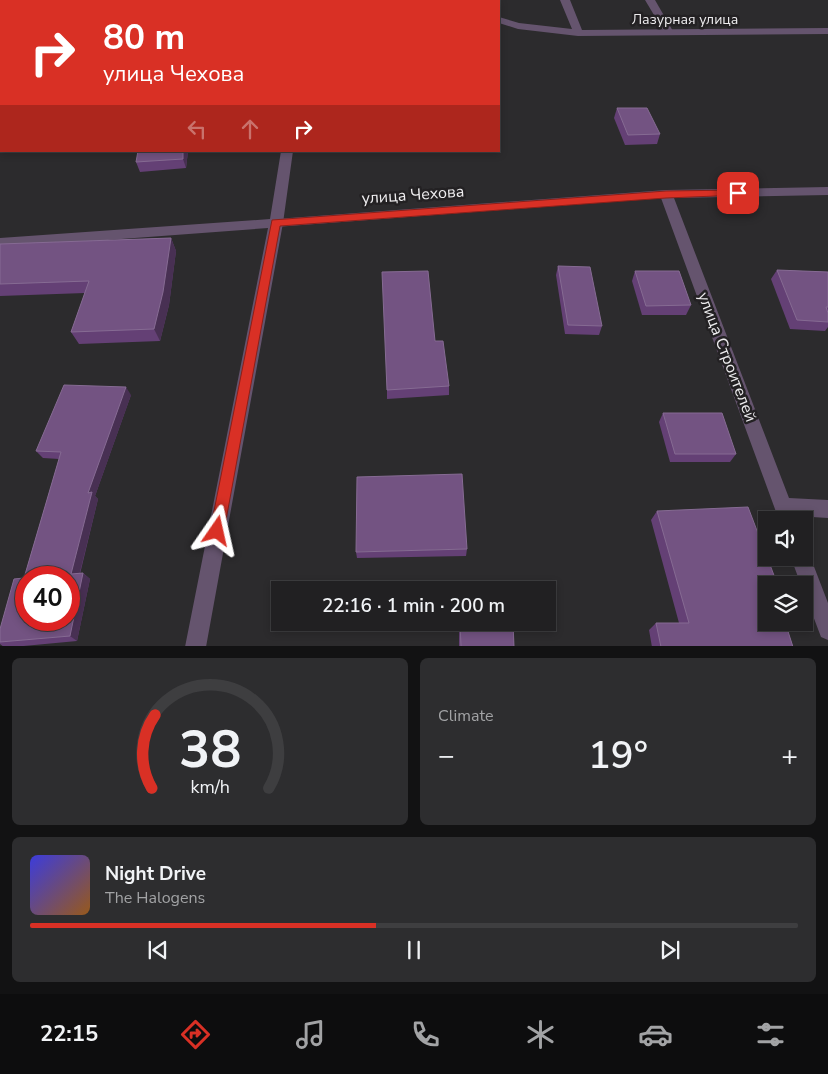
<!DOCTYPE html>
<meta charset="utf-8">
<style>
:root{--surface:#212022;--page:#2d2d2f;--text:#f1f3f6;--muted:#a2a3a5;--line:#3e3e40;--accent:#d93025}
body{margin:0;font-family:"Nunito Sans",sans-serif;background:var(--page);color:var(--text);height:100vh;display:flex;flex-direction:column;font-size:19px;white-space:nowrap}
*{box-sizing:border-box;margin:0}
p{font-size:16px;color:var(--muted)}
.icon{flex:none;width:28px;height:28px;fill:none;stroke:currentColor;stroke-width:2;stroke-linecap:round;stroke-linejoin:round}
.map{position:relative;height:646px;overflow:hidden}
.panel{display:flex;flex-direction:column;gap:12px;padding:12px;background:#121213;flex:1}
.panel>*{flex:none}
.hud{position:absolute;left:0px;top:0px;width:500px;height:152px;box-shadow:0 2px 8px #0003,0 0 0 1px var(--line);background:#d93025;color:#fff;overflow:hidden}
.fabs{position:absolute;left:758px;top:511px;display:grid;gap:10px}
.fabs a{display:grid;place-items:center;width:55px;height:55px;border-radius:0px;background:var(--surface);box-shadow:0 2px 8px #0003,0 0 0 1px var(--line);font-size:25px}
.speed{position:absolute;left:15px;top:566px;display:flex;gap:10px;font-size:25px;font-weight:700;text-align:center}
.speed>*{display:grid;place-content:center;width:65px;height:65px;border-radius:50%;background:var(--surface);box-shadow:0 2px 8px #0003,0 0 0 1px var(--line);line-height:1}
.speed .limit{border:8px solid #d22;background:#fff;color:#111}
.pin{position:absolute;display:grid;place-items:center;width:42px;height:42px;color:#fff;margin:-21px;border-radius:10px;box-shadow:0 2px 8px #0006}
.me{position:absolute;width:55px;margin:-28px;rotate:11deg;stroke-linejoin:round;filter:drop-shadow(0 0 4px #0008)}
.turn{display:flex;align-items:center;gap:18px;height:105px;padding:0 20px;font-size:22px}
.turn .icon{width:65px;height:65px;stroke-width:2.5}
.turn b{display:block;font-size:35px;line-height:42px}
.lanes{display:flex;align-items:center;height:48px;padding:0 20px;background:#0003;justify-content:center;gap:25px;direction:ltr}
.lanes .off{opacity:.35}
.big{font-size:38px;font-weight:600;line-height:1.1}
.panel .widget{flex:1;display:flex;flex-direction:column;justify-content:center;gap:8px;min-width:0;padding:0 18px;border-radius:8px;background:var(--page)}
.panel .dial{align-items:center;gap:0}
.dial svg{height:130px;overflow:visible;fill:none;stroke:var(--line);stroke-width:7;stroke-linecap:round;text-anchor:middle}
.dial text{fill:var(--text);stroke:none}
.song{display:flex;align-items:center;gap:15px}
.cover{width:60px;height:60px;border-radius:8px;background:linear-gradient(135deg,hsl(240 70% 55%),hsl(30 70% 35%))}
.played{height:5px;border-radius:2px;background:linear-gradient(90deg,var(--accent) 45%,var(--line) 45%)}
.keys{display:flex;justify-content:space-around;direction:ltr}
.heat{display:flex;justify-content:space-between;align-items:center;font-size:28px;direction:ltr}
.panel .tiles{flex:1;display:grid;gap:12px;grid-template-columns:1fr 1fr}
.widget:last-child{grid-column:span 2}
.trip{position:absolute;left:271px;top:581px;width:285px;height:50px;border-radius:0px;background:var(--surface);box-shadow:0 2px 8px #0003,0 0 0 1px var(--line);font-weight:600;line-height:50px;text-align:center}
.tabs{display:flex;height:80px;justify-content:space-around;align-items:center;background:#0d0d0e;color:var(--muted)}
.tabs .icon{width:35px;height:35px}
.tabs .current{color:var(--accent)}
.tabs b{font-size:22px;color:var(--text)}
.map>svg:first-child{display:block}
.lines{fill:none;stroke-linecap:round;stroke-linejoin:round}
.service{fill:#65546e;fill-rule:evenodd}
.minor{fill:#65546e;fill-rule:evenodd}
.tertiary{fill:#65546e;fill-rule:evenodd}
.wall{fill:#644075}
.shaded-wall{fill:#483053}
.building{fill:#735382;stroke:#866b93;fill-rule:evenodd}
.route{fill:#d93025;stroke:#8d1f18}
.labels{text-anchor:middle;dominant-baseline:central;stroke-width:5;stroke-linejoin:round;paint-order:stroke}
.far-street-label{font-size:14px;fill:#eeedef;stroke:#232123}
.street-label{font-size:16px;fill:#eeedef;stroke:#232123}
</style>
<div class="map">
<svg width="828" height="647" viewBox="0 0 828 647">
<rect width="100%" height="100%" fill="#2c2b2d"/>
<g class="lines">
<!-- service -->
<path class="service" d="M645,0H655L674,33L672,35H666Z"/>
<!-- minor -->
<g class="minor">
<path d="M2,0H12V1H3Z"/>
<path d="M560,0H570L582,30L828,28V34L578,36L518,29L499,23V17L519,23L572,29Z"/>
<path d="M828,187V195L674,198L789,498L828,500V518L796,516L797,520H779L661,198L276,227L271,226L269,223L271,220L276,219L666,190Z"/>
<path d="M804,550L808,551L828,603V640L821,637L804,592V585H801L791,558H804Z"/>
</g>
<!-- tertiary -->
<g class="tertiary">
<path d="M305,0H315V1H306Z"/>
<path d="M281,151H293L283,223L206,647H185L268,228L0,248V238L270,219Z"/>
</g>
</g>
<!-- wall -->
<g class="wall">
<path d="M617,108L660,134L657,144L625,145L614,118Z"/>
<path d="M188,151L186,168L140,172L136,162Z"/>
<path d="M171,238L176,251L169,305L160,341L79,344L71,332L85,293L0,296V244Z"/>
<path d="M558,266L602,326L599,335L565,334L556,275Z"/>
<path d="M777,270L828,272V327L825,331L790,329L771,279Z"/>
<path d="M635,271L691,305L686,315H642L632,281Z"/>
<path d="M435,341L449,386V395L387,399V390Z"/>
<path d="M131,395L95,496L98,499L80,574L83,573L90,579L77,641L13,647H4L0,644V629L24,578L59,459L43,458L36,451Z"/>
<path d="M663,413L736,454L730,462H670L659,422Z"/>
<path d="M657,511L775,578L771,581L793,647H652L649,630L656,623H679L651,520Z"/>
<path d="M467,549L466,556L357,558L356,552Z"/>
<path d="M459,622H513L514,647H459Z"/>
</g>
<!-- shaded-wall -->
<g class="shaded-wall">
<path d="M183,151H188L186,168L183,159Z"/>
<path d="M171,238L176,251L169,305L160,341L154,329Z"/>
<path d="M126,387L131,395L95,496L98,499L78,580L71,574L88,493Z"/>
<path d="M83,573L90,579L77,641L70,636Z"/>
</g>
<!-- building -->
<g class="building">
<path d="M93,0H127V1H92Z"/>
<rect x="265" y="0" width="25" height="1"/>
<rect x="381" y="0" width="27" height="1"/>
<rect x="0" y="50" width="1" height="26"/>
<path d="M617,108H647L660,134L628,135Z"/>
<path d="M138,151H183V159L136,162Z"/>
<path d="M171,238L163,292L154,329L71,332L89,281L0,284V244Z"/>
<path d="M558,266L590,267L602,326L568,325Z"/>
<path d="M777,270L828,272V307H826L828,313V322L797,320Z"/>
<path d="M428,271L435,341H443L449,386L387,390L382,272Z"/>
<path d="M635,271H679L691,305L646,306Z"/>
<path d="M64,385L126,387L88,493L92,492L71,574L83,573L70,636L0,642V629L14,579L24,578L61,452L36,451ZM26,578H69V620H26Z"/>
<path d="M663,413H722L736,454H675Z"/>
<path d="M462,474L467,549L356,552L357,477Z"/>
<path d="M748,507L775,578H770L773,585H766V622H785L793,647H661L656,623H689L657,511Z"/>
<path d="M460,622H513L514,647H461Z"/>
</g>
<!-- route -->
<path class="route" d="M738,190L741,191V195L666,198L280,226L224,531L222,536L217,538L212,536L210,531L272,220L666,191Z"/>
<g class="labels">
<!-- far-street labels -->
<g class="far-street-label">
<text x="685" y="19">Лазурная улица</text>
</g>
<!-- street labels -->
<g class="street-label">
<text transform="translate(413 195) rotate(-4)">улица Чехова</text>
<text transform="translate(727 357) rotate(69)">улица Строителей</text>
</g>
</g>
</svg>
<div class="fabs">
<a><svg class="icon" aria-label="sound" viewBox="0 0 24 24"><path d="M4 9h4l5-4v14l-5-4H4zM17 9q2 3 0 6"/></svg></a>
<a><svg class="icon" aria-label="layers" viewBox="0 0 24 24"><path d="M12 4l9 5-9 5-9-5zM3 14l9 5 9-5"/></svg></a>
</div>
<div class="speed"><div class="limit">40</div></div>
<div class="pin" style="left:738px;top:193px;background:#d93025"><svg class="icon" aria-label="arrive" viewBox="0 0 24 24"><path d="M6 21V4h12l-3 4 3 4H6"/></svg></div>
<svg class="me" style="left:217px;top:531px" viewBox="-20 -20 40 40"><path d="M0-17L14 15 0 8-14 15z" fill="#d93025" stroke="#fff" stroke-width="4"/></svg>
<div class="trip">22:16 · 1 min · 200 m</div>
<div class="hud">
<div class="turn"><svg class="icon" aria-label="right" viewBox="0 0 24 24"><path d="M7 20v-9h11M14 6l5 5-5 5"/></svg><div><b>80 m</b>улица Чехова</div></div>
<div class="lanes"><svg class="icon off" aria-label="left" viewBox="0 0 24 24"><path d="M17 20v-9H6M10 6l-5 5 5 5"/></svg><svg class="icon off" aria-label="ahead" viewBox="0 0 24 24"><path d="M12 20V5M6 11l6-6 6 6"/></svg><svg class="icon" aria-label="right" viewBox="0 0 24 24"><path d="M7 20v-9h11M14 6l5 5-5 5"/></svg></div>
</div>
</div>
<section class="panel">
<div class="tiles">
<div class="widget dial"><svg viewBox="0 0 100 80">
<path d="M14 69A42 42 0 1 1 86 69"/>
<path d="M14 69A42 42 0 0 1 16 24" stroke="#d93025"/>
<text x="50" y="56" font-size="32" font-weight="700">38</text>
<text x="50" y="72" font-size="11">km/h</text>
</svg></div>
<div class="widget"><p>Climate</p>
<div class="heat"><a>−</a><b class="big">19°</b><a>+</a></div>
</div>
<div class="widget">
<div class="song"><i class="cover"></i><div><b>Night Drive</b><p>The Halogens</p></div></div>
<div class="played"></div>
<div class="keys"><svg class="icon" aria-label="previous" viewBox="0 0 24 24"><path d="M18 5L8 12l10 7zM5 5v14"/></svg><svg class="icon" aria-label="pause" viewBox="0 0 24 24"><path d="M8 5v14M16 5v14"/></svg><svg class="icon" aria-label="next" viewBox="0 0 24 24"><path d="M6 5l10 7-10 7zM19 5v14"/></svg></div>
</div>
</div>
</section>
<nav class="tabs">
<b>22:15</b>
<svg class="icon current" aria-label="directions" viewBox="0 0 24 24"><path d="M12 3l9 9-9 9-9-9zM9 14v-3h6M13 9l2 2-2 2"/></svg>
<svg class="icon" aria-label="music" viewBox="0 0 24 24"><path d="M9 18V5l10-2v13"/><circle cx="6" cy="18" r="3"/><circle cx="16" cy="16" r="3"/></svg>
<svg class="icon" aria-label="phone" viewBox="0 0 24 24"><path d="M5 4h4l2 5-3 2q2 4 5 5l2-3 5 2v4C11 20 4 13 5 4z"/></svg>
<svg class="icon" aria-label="climate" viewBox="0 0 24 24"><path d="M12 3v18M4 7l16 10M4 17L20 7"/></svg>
<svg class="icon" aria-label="car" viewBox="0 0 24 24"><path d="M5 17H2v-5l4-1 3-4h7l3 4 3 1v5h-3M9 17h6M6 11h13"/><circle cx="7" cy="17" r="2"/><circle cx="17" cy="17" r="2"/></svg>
<svg class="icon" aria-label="filters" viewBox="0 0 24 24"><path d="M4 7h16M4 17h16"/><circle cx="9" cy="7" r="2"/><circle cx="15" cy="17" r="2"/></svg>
</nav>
